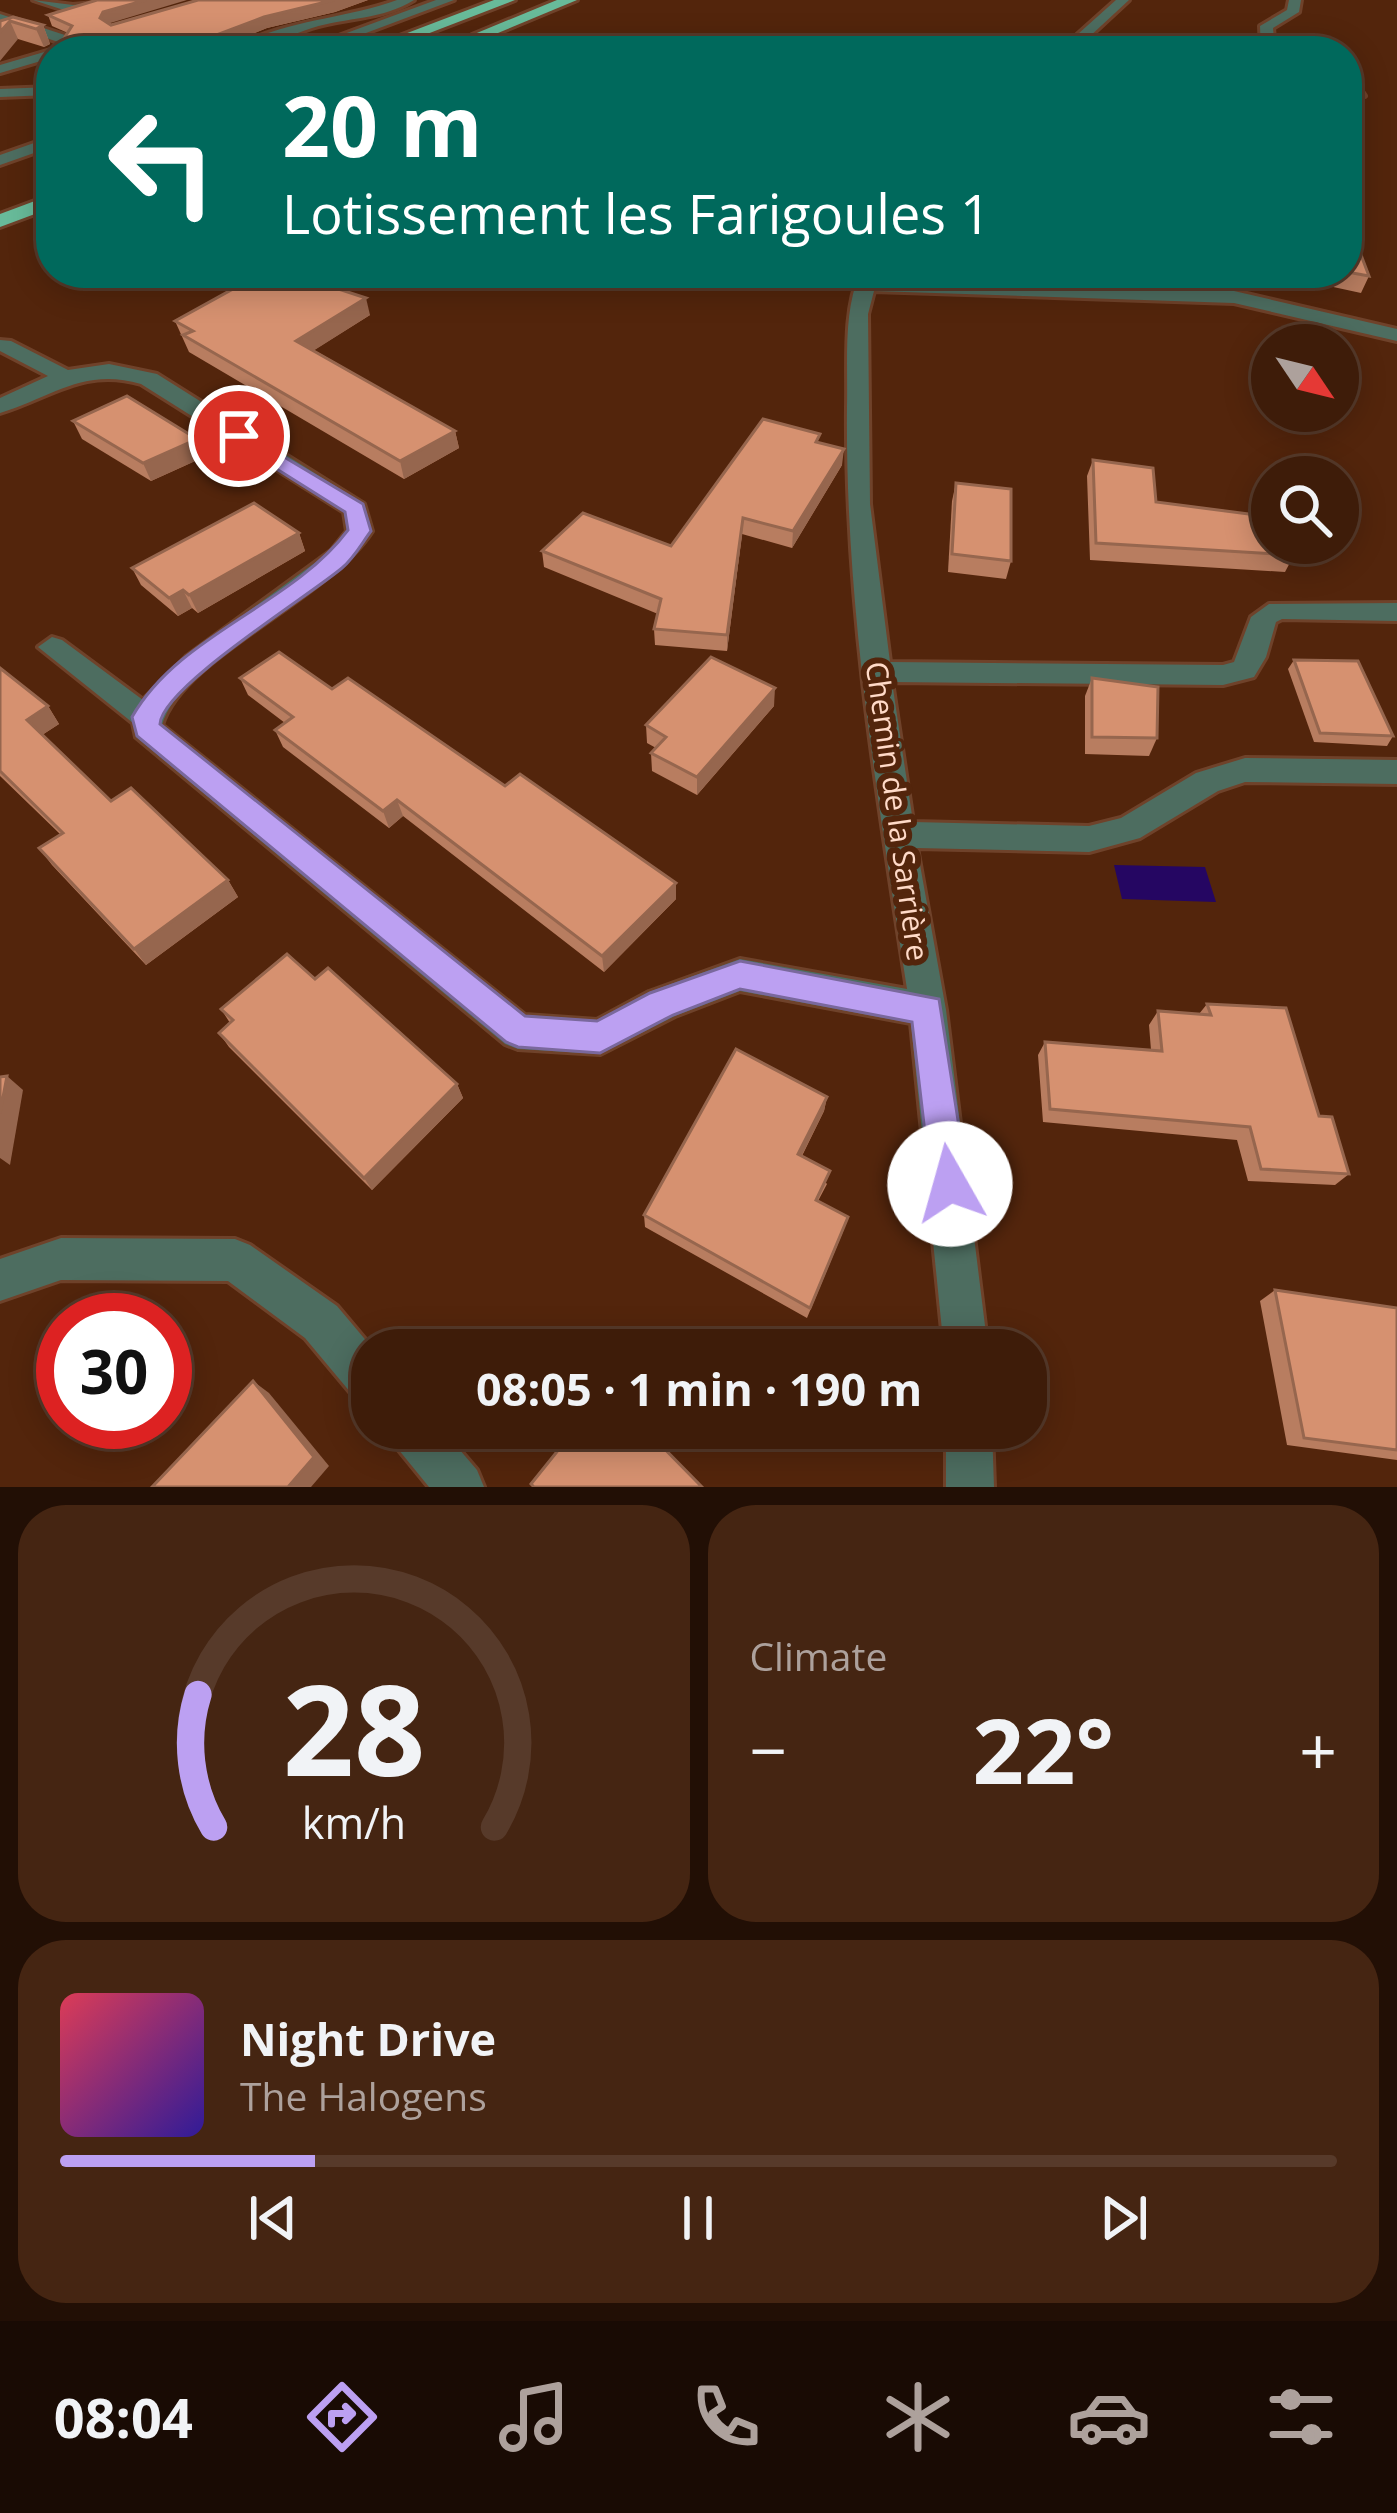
<!DOCTYPE html>
<meta charset="utf-8">
<style>
:root{--surface:#3e1c09;--page:#452512;--text:#f1f3f6;--muted:#ada19c;--line:#573a2a;--accent:#bca0f2}
body{margin:0;font-family:"Open Sans",sans-serif;background:var(--page);color:var(--text);height:100vh;display:flex;flex-direction:column;font-size:45px;white-space:nowrap}
*{box-sizing:border-box;margin:0}
p{font-size:39px;color:var(--muted)}
.icon{flex:none;width:66px;height:66px;fill:none;stroke:currentColor;stroke-width:2;stroke-linecap:round;stroke-linejoin:round}
.map{position:relative;height:1487px;overflow:hidden}
.sheet{display:flex;flex-direction:column;gap:18px;padding:18px;background:#220f05;flex:1}
.sheet>*{flex:none}
.guide{position:absolute;left:36px;top:36px;width:1326px;height:252px;border-radius:48px;box-shadow:0 6px 30px #0003,0 0 0 3px var(--line);background:#00695c;color:#fff;overflow:hidden}
.needle{width:78px;rotate:125deg}
.controls{position:absolute;left:1251px;top:324px;display:grid;gap:24px}
.controls a{display:grid;place-items:center;width:108px;height:108px;border-radius:50%;background:var(--surface);box-shadow:0 6px 30px #0003,0 0 0 3px var(--line);font-size:60px}
.speed{position:absolute;left:36px;top:1293px;display:flex;gap:24px;font-size:60px;font-weight:700;text-align:center}
.speed>*{display:grid;place-content:center;width:156px;height:156px;border-radius:50%;background:var(--surface);box-shadow:0 6px 30px #0003,0 0 0 3px var(--line);line-height:1}
.speed .limit{border:18px solid #d22;background:#fff;color:#111}
.pin{position:absolute;display:grid;place-items:center;width:102px;height:102px;color:#fff;margin:-51px;border:6px solid #fff;border-radius:50%;box-shadow:0 3px 12px #0007}
.me{position:absolute;width:132px;margin:-66px;rotate:353deg;stroke-linejoin:round;filter:drop-shadow(0 0 9px #0008)}
.turn{display:flex;align-items:center;gap:42px;height:252px;padding:0 48px;font-size:54px}
.turn .icon{width:156px;height:156px;stroke-width:2.5}
.turn b{display:block;font-size:84px;line-height:102px}
.big{font-size:90px;font-weight:700;line-height:1.1}
.sheet .tile{flex:1;display:flex;flex-direction:column;justify-content:center;gap:18px;min-width:0;padding:0 42px;border-radius:48px;background:var(--page)}
.sheet .dial{align-items:center;gap:0}
.dial svg{height:312px;overflow:visible;fill:none;stroke:var(--line);stroke-width:7;stroke-linecap:round;text-anchor:middle}
.dial text{fill:var(--text);stroke:none}
.song{display:flex;align-items:center;gap:36px}
.cover{width:144px;height:144px;border-radius:18px;background:linear-gradient(135deg,hsl(350 70% 55%),hsl(250 70% 35%))}
.played{height:12px;border-radius:6px;background:linear-gradient(90deg,var(--accent) 20%,var(--line) 20%)}
.keys{display:flex;justify-content:space-around;direction:ltr}
.heat{display:flex;justify-content:space-between;align-items:center;font-size:66px;direction:ltr}
.sheet .tiles{flex:1;display:grid;gap:18px;grid-template-columns:1fr 1fr}
.tile:last-child{grid-column:span 2}
.trip{position:absolute;left:351px;top:1329px;width:696px;height:120px;border-radius:48px;background:var(--surface);box-shadow:0 6px 30px #0003,0 0 0 3px var(--line);font-weight:700;line-height:120px;text-align:center}
.tabs{display:flex;height:192px;justify-content:space-around;align-items:center;background:#190b04;color:var(--muted)}
.tabs .icon{width:84px;height:84px}
.tabs .current{color:var(--accent)}
.tabs b{font-size:54px;color:var(--text)}
.map>svg:first-child{display:block}
.water{fill:#250662}
.lines{fill:none;stroke-linecap:round;stroke-linejoin:round}
.minor-casing{stroke:#6f422a;stroke-width:6}
.highway-casing{stroke:#6f422a;stroke-width:6}
.minor{fill:#4d6d60;fill-rule:evenodd}
.highway{fill:#68bb9a;fill-rule:evenodd}
.wall{fill:#b87d60}
.shaded-wall{fill:#96664e}
.building{fill:#d69170;stroke:#96664e;stroke-width:3}
.route{fill:#bca0f2;stroke:#7a689d;stroke-width:3}
.labels{text-anchor:middle;dominant-baseline:central;stroke-width:12;stroke-linejoin:round;paint-order:stroke}
.street-label{font-size:30px;fill:#ffdac8;stroke:#53250c}
</style>
<div class="map">
<svg width="1397" height="1487" viewBox="0 0 1397 1487">
<rect width="100%" height="100%" fill="#53250c"/>
<!-- water -->
<path class="water" d="M1114,865L1205,867L1216,902L1122,899Z"/>
<g class="lines">
<defs>
<g id="minor">
<path d="M33,0L73,5L127,0L73,13Z"/>
<path d="M397,0H414C382,20 347,17 312,28C284,37 259,51 229,51C279,20 342,20 397,0Z"/>
<path d="M436,0H454L318,51H298Z"/>
<path d="M1116,0H1129L1074,51H1059Z"/>
<path d="M1289,0H1301L1299,12L1273,28L1275,51H1261L1260,26L1287,10Z"/>
<path d="M0,14L71,37L73,40L64,51H51V58L0,73V65L51,50L58,42L0,22Z"/>
<path d="M51,87V95L0,97V89Z"/>
<path d="M1347,90L1363,93L1365,96L1347,98Z"/>
<path d="M51,137V147L0,165V155Z"/>
<path d="M860,273H878L877,280L1234,291L1397,329V341L1234,303L874,291L868,314L870,504L890,662L1223,665L1234,662L1251,617L1269,604L1397,603V621L1282,619L1276,622L1266,657L1254,677L1223,685L892,682L913,822L1089,826L1121,818L1196,773L1245,758L1397,760V784L1245,782L1218,791L1140,838L1089,852L917,848L946,1010L988,1350H944L911,1023L740,991L675,1016L600,1054L518,1049L505,1044L136,737L133,723L38,647L52,637L62,640L143,700L186,657L331,551L347,531L344,512L141,384C84,367 52,397 0,413V398L48,376L0,351V340L11,341L68,370L109,364L157,374L364,504L372,531C327,600 182,657 162,725L525,1015L597,1020L649,992L740,959L907,989C877,796 845,603 847,407C848,362 843,312 860,273Z"/>
<path d="M61,1238L235,1239L250,1245L337,1306L374,1350L372,1406L356,1399L305,1338L228,1281L61,1280L0,1301V1259Z"/>
<path d="M387,1428H441L477,1470L484,1487H429L394,1444Z"/>
<path d="M946,1428H992L994,1487H946Z"/>
</g>
<g id="highway">
<path d="M494,0H515L383,51H360Z"/>
<path d="M557,0H577L486,38L472,35Z"/>
<path d="M51,195V208L0,227V214Z"/>
</g>
</defs>
<!-- minor casing -->
<use href="#minor" class="minor-casing"/>
<!-- highway casing -->
<use href="#highway" class="highway-casing"/>
<!-- minor -->
<use href="#minor" class="minor"/>
<!-- highway -->
<use href="#highway" class="highway"/>
</g>
<!-- wall -->
<g class="wall">
<path d="M198,0H368L335,12L267,28L209,51H64L61,43L68,33L52,26L48,15L111,25Z"/>
<path d="M13,17L43,25L50,44L44,47L18,39L0,21Z"/>
<path d="M1347,218L1369,276L1361,293L1301,280L1297,273H1347Z"/>
<path d="M345,291L370,315L314,350L455,431L459,448L404,479L189,352L175,321Z"/>
<path d="M73,421L204,457L151,481L82,439Z"/>
<path d="M820,443L842,465L792,548L742,534L727,651L655,645L654,629L658,614L544,567L542,551L671,546Z"/>
<path d="M1093,460L1156,502L1294,555L1285,572L1090,560L1087,476Z"/>
<path d="M956,483L1011,561L1006,579L948,572L952,501Z"/>
<path d="M299,533L305,551L198,613L192,608L178,616L141,585L132,568Z"/>
<path d="M1294,660L1393,736L1387,746L1314,742L1288,669Z"/>
<path d="M0,668L48,706L59,724L42,735L111,801L228,880L238,897L146,965L52,865L39,848L60,834L0,776Z"/>
<path d="M240,678L332,689L676,883V899L604,972L403,816L389,828L283,747L275,730L285,723L248,695Z"/>
<path d="M1092,678L1157,738L1149,756L1085,754V696Z"/>
<path d="M774,706L697,795L652,771L651,753L656,748L647,743L646,725Z"/>
<path d="M315,979L457,1084L463,1098L372,1190L229,1047L219,1033L230,1023L221,1009Z"/>
<path d="M1207,1004L1319,1116L1349,1174L1335,1185L1248,1181L1237,1140L1043,1122L1038,1055L1045,1042L1151,1050L1149,1025L1158,1011L1199,1014Z"/>
<path d="M827,1097L824,1111L802,1156L827,1184L818,1201L844,1229L807,1318L645,1227L644,1215Z"/>
<path d="M1275,1290L1397,1308V1460L1287,1445L1260,1301Z"/>
</g>
<!-- shaded-wall -->
<g class="shaded-wall">
<path d="M146,0H187L107,24L100,18L103,12Z"/>
<path d="M334,0H368L335,12L267,28L209,51H174L264,17Z"/>
<path d="M10,21L18,39L0,61V32Z"/>
<path d="M43,25L50,44L44,47L36,29Z"/>
<path d="M342,279L346,296L329,286Z"/>
<path d="M366,298L370,315L302,358L296,341Z"/>
<path d="M455,431L459,448L404,479L400,461Z"/>
<path d="M197,439L204,457L151,481L143,463Z"/>
<path d="M844,449L842,465L792,548L793,531Z"/>
<path d="M743,518L742,534L727,651V635Z"/>
<path d="M299,533L305,551L198,613L189,595Z"/>
<path d="M183,590L192,608L178,616L169,598Z"/>
<path d="M775,688L774,706L697,795V777Z"/>
<path d="M48,706L59,724L39,737L27,720Z"/>
<path d="M397,800L403,816L389,828L383,811Z"/>
<path d="M228,880L238,897L146,965L134,949Z"/>
<path d="M676,883V899L604,972L602,956Z"/>
<path d="M7,1076L23,1090L10,1165L0,1158V1113Z"/>
<path d="M457,1084L463,1098L372,1190L364,1178Z"/>
<path d="M827,1097L824,1111L796,1167L798,1154Z"/>
<path d="M253,1381L269,1393L329,1466L311,1487H288Z"/>
</g>
<!-- building -->
<g class="building">
<path d="M97,0H146L103,12L100,18L111,25L198,0H334L264,17L174,51H86L61,43L72,26L48,15Z"/>
<path d="M13,17L43,25L36,29L10,21L0,32V21Z"/>
<path d="M1347,218L1369,276L1347,272Z"/>
<path d="M262,273H323L342,279L329,286L366,298L296,341L455,431L400,461L183,335L193,331L175,321Z"/>
<path d="M127,396L197,439L143,463L73,421Z"/>
<path d="M763,419L820,434L816,442L844,449L793,531L743,518L727,635L654,629L661,599L542,551L583,513L671,546Z"/>
<path d="M1093,460L1153,468L1156,502L1272,517V543H1295L1294,555L1096,543Z"/>
<path d="M956,483L1011,489V561L952,554Z"/>
<path d="M254,503L299,533L189,595L183,590L169,598L132,568Z"/>
<path d="M279,652L332,689L348,678L505,786L520,774L676,883L602,956L397,800L383,811L275,730L293,717L240,678Z"/>
<path d="M711,657L775,688L697,777L651,753L666,737L646,725Z"/>
<path d="M1294,660L1358,661L1393,736L1320,733Z"/>
<path d="M0,668L48,706L27,720L111,801L131,788L228,880L134,949L39,848L63,833L0,771Z"/>
<path d="M1092,678L1158,687L1157,738L1092,737Z"/>
<path d="M287,954L315,979L328,968L457,1084L364,1178L219,1033L233,1020L221,1009Z"/>
<path d="M1207,1004L1286,1008L1319,1116L1332,1117L1349,1174L1261,1169L1250,1127L1050,1109L1045,1042L1162,1051L1158,1011L1211,1015Z"/>
<path d="M736,1049L827,1097L798,1154L830,1171L816,1200L848,1217L810,1308L644,1215Z"/>
<path d="M7,1076L0,1113V1077Z"/>
<path d="M1275,1290L1397,1308V1450L1304,1438Z"/>
<path d="M253,1381L314,1457L288,1487H152Z"/>
<path d="M576,1428H644L702,1487H534L531,1484Z"/>
</g>
<!-- route -->
<path class="route" d="M239,430L363,504L371,531C362,543 354,558 342,568C309,596 162,687 160,724L525,1016L597,1021L650,993L740,961L939,999L968,1184L963,1197L950,1202L937,1197L931,1184L912,1022L740,989L673,1015L600,1053L518,1047L506,1042L137,736L132,717C180,633 291,606 348,530L345,512L232,441L229,436Z"/>
<g class="labels">
<!-- street labels -->
<g class="street-label">
<text transform="translate(898 811) rotate(82)">Chemin de la Sarrière</text>
</g>
</g>
</svg>
<div class="controls">
<a><svg class="needle" viewBox="-14 -14 28 28"><path d="M0-13l5 13h-10z" fill="#e53935"/><path d="M0 13l5-13h-10z" fill="#ada19c"/></svg></a>
<a><svg class="icon" aria-label="search" viewBox="0 0 24 24"><circle cx="10" cy="10" r="6"/><path d="M15 15l6 6"/></svg></a>
</div>
<div class="speed"><div class="limit">30</div></div>
<div class="pin" style="left:239px;top:436px;background:#d93025"><svg class="icon" aria-label="arrive" viewBox="0 0 24 24"><path d="M6 21V4h12l-3 4 3 4H6"/></svg></div>
<svg class="me" style="left:950px;top:1184px" viewBox="-20 -20 40 40"><circle r="19" fill="#fff"/><path d="M0-13L10 11 0 6-10 11z" fill="#bca0f2"/></svg>
<div class="trip">08:05 · 1 min · 190 m</div>
<div class="guide">
<div class="turn"><svg class="icon" aria-label="left" viewBox="0 0 24 24"><path d="M17 20v-9H6M10 6l-5 5 5 5"/></svg><div><b>20 m</b>Lotissement les Farigoules 1</div></div>
</div>
</div>
<section class="sheet">
<div class="tiles">
<div class="tile dial"><svg viewBox="0 0 100 80">
<path d="M14 69A42 42 0 1 1 86 69"/>
<path d="M14 69A42 42 0 0 1 10 35" stroke="#bca0f2"/>
<text x="50" y="56" font-size="32" font-weight="700">28</text>
<text x="50" y="72" font-size="11">km/h</text>
</svg></div>
<div class="tile"><p>Climate</p>
<div class="heat"><a>−</a><b class="big">22°</b><a>+</a></div>
</div>
<div class="tile">
<div class="song"><i class="cover"></i><div><b>Night Drive</b><p>The Halogens</p></div></div>
<div class="played"></div>
<div class="keys"><svg class="icon" aria-label="previous" viewBox="0 0 24 24"><path d="M18 5L8 12l10 7zM5 5v14"/></svg><svg class="icon" aria-label="pause" viewBox="0 0 24 24"><path d="M8 5v14M16 5v14"/></svg><svg class="icon" aria-label="next" viewBox="0 0 24 24"><path d="M6 5l10 7-10 7zM19 5v14"/></svg></div>
</div>
</div>
</section>
<nav class="tabs">
<b>08:04</b>
<svg class="icon current" aria-label="directions" viewBox="0 0 24 24"><path d="M12 3l9 9-9 9-9-9zM9 14v-3h6M13 9l2 2-2 2"/></svg>
<svg class="icon" aria-label="music" viewBox="0 0 24 24"><path d="M9 18V5l10-2v13"/><circle cx="6" cy="18" r="3"/><circle cx="16" cy="16" r="3"/></svg>
<svg class="icon" aria-label="phone" viewBox="0 0 24 24"><path d="M5 4h4l2 5-3 2q2 4 5 5l2-3 5 2v4C11 20 4 13 5 4z"/></svg>
<svg class="icon" aria-label="climate" viewBox="0 0 24 24"><path d="M12 3v18M4 7l16 10M4 17L20 7"/></svg>
<svg class="icon" aria-label="car" viewBox="0 0 24 24"><path d="M5 17H2v-5l4-1 3-4h7l3 4 3 1v5h-3M9 17h6M6 11h13"/><circle cx="7" cy="17" r="2"/><circle cx="17" cy="17" r="2"/></svg>
<svg class="icon" aria-label="filters" viewBox="0 0 24 24"><path d="M4 7h16M4 17h16"/><circle cx="9" cy="7" r="2"/><circle cx="15" cy="17" r="2"/></svg>
</nav>
